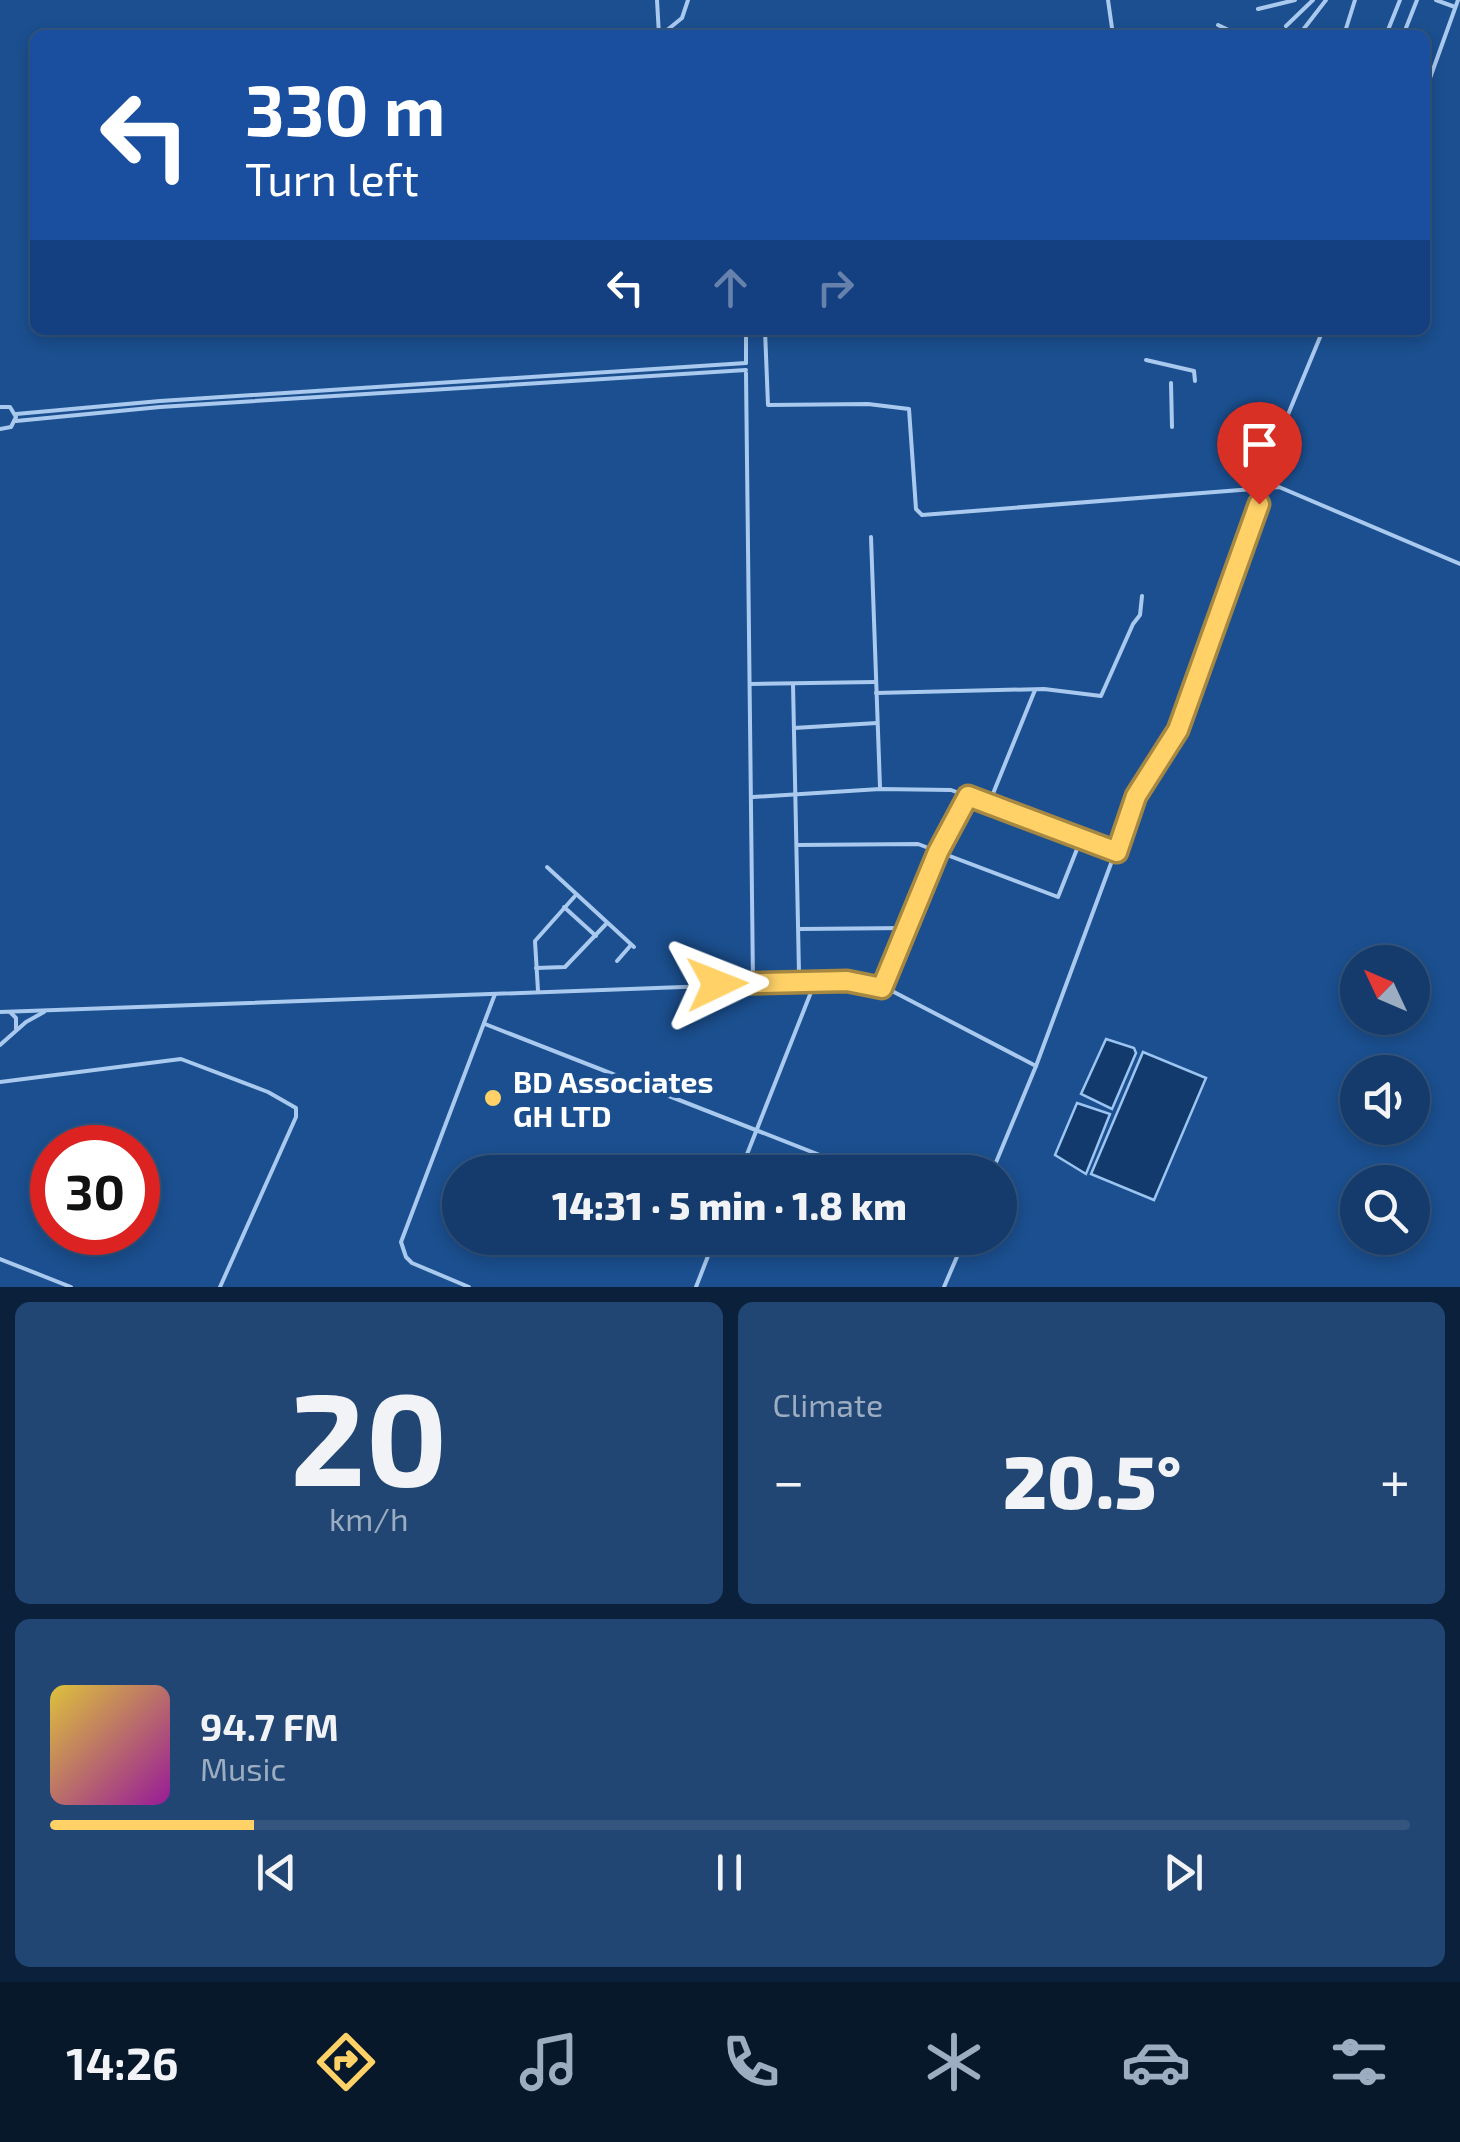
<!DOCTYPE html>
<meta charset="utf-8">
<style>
:root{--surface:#143b6b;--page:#214673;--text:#f1f3f6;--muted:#9dadc1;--line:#33557e;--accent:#ffd166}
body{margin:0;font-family:"Exo 2",sans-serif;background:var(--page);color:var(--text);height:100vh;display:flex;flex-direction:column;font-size:38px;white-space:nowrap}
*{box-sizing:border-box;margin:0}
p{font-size:32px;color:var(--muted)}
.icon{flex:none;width:55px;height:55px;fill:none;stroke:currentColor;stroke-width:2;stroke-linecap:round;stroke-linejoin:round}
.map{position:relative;height:1287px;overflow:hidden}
.sheet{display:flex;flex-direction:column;gap:15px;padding:15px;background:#0b203b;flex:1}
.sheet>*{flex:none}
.hud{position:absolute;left:30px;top:30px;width:1400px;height:305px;border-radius:15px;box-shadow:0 5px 15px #0003,0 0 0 2px var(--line);background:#1a4fa0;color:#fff;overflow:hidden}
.needle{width:65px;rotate:314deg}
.controls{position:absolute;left:1340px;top:945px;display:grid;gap:20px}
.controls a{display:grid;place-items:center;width:90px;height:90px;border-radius:50%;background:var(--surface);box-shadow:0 5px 15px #0003,0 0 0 2px var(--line);font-size:50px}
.speed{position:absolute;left:30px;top:1125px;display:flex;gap:20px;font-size:50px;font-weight:700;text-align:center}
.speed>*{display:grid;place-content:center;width:130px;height:130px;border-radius:50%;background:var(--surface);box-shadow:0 5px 15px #0003,0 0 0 2px var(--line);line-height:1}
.speed .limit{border:15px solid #d22;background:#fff;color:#111}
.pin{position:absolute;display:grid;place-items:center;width:85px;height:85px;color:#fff;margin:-102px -42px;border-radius:50% 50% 50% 0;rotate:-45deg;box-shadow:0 0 10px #0007}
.pin .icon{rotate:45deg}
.me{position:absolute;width:110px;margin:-55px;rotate:88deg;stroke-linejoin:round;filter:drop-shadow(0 0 8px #0008)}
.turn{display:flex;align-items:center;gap:35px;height:210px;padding:0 50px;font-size:45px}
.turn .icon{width:130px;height:130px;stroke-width:2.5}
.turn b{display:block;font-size:70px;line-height:85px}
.lanes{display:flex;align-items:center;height:95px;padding:0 50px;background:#0003;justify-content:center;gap:50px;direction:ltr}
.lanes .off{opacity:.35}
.big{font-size:75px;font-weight:800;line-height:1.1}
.sheet .tile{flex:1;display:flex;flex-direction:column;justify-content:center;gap:15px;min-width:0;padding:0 35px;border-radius:15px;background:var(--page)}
.sheet .dial{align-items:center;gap:0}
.dial b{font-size:130px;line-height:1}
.song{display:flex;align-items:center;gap:30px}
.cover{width:120px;height:120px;border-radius:15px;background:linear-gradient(135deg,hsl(50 70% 55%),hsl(300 70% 35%))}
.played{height:10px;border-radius:5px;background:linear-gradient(90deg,var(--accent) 15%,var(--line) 15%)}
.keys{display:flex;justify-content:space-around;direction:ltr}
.heat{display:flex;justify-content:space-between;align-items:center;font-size:55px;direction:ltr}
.sheet .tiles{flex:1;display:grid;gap:15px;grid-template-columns:1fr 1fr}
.tile:last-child{grid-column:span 2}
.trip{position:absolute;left:442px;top:1155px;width:575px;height:100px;border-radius:50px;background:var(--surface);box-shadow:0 5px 15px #0003,0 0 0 2px var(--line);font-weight:800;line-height:100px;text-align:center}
.tabs{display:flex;height:160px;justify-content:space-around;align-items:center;background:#08182b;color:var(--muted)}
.tabs .icon{width:70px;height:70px}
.tabs .on{color:var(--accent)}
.tabs b{font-size:45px;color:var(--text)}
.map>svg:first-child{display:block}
.water{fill:#123a6d;stroke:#9cc4f0;stroke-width:2.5}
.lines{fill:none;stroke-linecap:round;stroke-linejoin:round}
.minor{stroke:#a9c9ee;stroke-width:4}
.route-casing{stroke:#a68842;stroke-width:25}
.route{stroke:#ffd166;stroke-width:18}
.poi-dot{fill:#ffd166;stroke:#1b4f8f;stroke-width:4}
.labels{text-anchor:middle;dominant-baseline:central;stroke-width:10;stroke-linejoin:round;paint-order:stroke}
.poi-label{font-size:30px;font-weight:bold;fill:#fff;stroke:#1b4f8f;text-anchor:start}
</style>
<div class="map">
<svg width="1460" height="1287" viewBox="0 0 1460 1287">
<rect width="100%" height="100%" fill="#1b4f8f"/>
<!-- water -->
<g class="water">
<path d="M1106,1039L1134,1048L1136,1053L1112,1109L1081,1094Z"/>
<path d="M1143,1052L1206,1078L1154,1200L1091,1174Z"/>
<path d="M1077,1103L1110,1114L1086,1174L1055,1155Z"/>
</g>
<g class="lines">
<!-- minor -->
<g class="minor">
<path d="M657,0L659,35"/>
<path d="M1108,0L1113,35"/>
<path d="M1436,0L1455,7"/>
<path d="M1258,9L1295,0"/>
<path d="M1218,25L1239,35"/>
<path d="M1286,26L1313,0"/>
<path d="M1406,28L1417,0"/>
<path d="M661,35L682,18L688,0"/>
<path d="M1299,35L1326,0"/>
<path d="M1344,35L1355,0"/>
<path d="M1386,35L1400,0"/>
<path d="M1425,92L1458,0"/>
<path d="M746,330V363"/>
<path d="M765,330L768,405L868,404L909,409L916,509L922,515L1279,487L1460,564"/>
<path d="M1146,360L1194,371L1195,381"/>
<path d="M746,373L753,983"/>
<path d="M1171,383L1172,427"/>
<path d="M0,407H10L16,417L11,427L0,429"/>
<path d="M16,414L160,401L746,363"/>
<path d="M16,421L160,407L746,370"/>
<path d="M1258,487L1323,330"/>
<path d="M871,537L880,787"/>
<path d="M750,684L875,682"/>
<path d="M793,684L799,973"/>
<path d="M876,693L1044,689L1101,696L1133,624L1140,615L1142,596"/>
<path d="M794,728L877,723"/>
<path d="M753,797L880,789L951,790L1117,852"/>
<path d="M990,801L1035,690"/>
<path d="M797,845L918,844L1058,897L1081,839"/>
<path d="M547,867L634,947"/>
<path d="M564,907L596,936"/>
<path d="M800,929L906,928"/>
<path d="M617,961L631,945"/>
<path d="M536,968L565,967L607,923"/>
<path d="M882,988L938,852L968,796"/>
<path d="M538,991L535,941L575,896"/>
<path d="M0,1012L847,981L892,991L1036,1066L992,1172"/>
<path d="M10,1012L16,1018V1029"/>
<path d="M485,1024L863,1172"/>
<path d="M0,1045L26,1022L44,1012"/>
<path d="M1036,1066L1136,796L1178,730L1259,504"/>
<path d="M0,1082L181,1059L268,1092L296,1108V1117L220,1287"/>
<path d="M740,1172L815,982"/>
<path d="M0,1259L71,1287"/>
<path d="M469,1287L412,1263L406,1257L401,1242L495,994"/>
<path d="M696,1287L715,1238"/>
<path d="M944,1287L965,1238"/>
</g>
</g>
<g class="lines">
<defs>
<path id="route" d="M717,984L847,981L882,988L938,852L968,796L1117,852L1136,796L1178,730L1259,504"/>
</defs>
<!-- route casing -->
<use href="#route" class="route-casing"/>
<!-- route -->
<use href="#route" class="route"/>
</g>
<!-- markers -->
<circle class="poi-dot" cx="493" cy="1098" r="10"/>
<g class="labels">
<!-- poi labels -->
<g class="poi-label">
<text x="513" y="1081">BD Associates<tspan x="513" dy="34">GH LTD</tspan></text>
</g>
</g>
</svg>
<div class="controls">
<a><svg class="needle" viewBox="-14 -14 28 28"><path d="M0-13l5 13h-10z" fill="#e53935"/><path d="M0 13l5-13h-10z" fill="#9dadc1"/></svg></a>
<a><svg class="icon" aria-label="sound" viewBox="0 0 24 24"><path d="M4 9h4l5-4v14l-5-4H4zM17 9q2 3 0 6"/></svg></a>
<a><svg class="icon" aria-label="search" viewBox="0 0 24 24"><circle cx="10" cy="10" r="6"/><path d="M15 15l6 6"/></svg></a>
</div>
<div class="speed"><div class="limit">30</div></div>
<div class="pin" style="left:1259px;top:504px;background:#d93025"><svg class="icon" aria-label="arrive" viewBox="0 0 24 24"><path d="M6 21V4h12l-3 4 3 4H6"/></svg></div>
<svg class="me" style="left:717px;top:984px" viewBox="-20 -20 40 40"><path d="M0-17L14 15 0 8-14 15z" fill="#ffd166" stroke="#fff" stroke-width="4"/></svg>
<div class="trip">14:31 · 5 min · 1.8 km</div>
<div class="hud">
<div class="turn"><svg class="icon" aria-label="left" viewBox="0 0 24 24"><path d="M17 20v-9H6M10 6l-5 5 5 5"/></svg><div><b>330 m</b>Turn left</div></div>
<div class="lanes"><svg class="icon" aria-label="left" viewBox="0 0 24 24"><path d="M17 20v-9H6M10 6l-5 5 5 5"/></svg><svg class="icon off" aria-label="ahead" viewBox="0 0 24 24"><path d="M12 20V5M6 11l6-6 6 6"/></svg><svg class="icon off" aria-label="right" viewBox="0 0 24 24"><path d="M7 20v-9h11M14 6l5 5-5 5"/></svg></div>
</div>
</div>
<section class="sheet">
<div class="tiles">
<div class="tile dial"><b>20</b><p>km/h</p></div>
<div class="tile"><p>Climate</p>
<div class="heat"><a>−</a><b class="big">20.5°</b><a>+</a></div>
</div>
<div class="tile">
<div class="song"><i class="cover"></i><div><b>94.7 FM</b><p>Music</p></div></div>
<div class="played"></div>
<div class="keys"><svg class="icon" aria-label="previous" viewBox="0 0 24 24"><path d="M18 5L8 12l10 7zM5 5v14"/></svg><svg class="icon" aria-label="pause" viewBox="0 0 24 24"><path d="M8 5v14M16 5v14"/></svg><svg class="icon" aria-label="next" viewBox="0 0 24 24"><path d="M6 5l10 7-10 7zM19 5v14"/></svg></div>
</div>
</div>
</section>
<nav class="tabs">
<b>14:26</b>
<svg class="icon on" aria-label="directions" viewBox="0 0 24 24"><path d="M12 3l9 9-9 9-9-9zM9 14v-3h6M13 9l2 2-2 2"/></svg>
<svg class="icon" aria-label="music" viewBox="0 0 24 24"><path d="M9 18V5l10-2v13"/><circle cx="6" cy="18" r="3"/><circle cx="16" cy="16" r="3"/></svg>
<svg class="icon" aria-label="phone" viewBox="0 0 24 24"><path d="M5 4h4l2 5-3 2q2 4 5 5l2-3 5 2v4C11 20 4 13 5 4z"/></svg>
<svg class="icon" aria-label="climate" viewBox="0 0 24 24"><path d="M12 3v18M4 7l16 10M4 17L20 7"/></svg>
<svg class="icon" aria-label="car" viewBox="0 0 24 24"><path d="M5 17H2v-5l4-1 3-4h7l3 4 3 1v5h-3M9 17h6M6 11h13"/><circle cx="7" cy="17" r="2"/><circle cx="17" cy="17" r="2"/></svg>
<svg class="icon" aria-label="filters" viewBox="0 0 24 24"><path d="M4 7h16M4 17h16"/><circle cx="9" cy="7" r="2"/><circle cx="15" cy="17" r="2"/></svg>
</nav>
